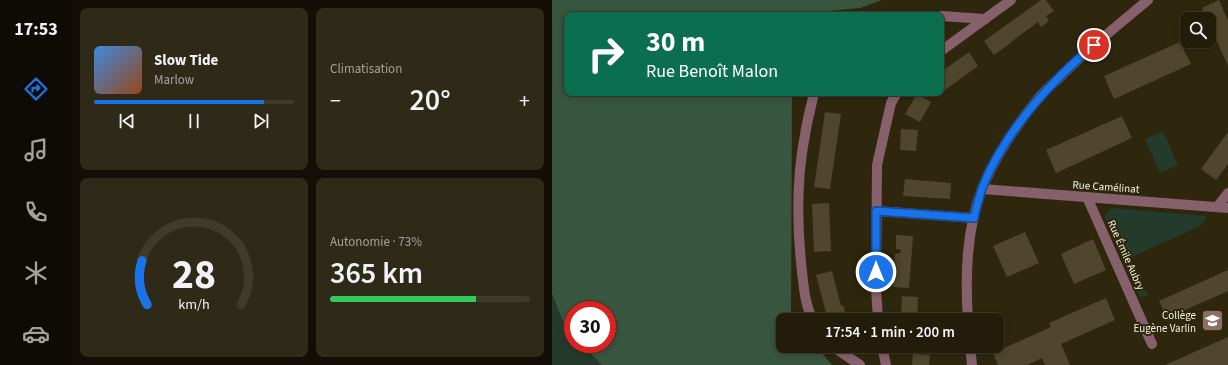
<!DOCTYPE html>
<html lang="fr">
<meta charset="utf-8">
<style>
:root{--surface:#231c0a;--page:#2f2918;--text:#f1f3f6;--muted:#a3a19c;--line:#403a2b;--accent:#1a73e8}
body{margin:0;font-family:"Source Sans 3",sans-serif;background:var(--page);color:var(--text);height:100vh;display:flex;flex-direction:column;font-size:15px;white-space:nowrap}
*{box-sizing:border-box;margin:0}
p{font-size:13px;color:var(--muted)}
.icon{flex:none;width:22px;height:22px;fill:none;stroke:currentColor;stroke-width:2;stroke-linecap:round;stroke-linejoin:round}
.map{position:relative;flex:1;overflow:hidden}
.details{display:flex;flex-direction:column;gap:8px;padding:8px;background:#130f06;width:480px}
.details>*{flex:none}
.hud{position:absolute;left:12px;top:12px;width:380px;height:84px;border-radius:8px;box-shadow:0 2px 6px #0003,0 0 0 1px var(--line);background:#0b6e4f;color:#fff;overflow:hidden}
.tools{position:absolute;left:628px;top:12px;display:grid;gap:8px}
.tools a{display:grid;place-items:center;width:36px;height:36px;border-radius:8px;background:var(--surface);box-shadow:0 2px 6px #0003,0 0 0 1px var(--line);font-size:20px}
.speed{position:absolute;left:12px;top:301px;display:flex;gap:8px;font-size:20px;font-weight:700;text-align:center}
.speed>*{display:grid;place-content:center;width:52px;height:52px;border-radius:50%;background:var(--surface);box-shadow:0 2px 6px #0003,0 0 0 1px var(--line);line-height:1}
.speed .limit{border:6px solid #d22;background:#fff;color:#111}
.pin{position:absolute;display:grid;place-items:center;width:34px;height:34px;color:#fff;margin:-17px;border:2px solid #fff;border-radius:50%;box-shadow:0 1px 4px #0007}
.me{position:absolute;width:44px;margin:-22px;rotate:0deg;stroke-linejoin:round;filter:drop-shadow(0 0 3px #0008)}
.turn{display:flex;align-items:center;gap:14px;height:84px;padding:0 16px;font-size:18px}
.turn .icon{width:52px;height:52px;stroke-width:2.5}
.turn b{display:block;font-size:28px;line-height:34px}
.big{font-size:30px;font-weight:600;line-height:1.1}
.details .card{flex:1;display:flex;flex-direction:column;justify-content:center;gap:6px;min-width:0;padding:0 14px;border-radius:8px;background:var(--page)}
.details .dial{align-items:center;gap:0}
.dial svg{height:104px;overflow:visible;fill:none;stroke:var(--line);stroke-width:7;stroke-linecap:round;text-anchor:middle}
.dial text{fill:var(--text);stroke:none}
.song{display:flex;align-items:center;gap:12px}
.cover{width:48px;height:48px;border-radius:6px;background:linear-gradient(135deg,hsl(210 70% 55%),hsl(20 70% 35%))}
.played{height:4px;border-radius:2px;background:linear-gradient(90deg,var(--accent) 85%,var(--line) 85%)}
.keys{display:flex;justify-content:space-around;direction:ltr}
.heat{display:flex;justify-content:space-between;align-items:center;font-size:22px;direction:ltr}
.charge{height:6px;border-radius:3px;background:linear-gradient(90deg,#34c759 73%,var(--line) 0)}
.details .tiles{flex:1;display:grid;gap:8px;grid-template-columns:repeat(2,1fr)}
.trip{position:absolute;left:224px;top:313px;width:228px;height:40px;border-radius:8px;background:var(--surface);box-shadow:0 2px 6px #0003,0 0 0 1px var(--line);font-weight:600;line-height:40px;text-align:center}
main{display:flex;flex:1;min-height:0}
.tabs{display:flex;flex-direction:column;width:72px;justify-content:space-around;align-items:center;background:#0e0b04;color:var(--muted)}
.tabs .icon{width:28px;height:28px}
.tabs .current{color:var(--accent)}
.tabs b{font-size:18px;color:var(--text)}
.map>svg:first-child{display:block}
.green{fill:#243a2a}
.forest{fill:#385540}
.building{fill:#4f462d}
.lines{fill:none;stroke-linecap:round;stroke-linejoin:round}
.minor{stroke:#86616b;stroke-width:10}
.route-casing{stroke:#114b97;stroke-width:10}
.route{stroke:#1a73e8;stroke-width:7}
.labels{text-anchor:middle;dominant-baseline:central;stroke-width:4;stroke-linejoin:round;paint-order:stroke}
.street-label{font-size:11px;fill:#f6f1e2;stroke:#2f260e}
.poi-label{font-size:11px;fill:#f6f1e2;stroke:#2f260e;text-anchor:end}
</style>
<main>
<nav class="tabs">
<b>17:53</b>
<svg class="icon current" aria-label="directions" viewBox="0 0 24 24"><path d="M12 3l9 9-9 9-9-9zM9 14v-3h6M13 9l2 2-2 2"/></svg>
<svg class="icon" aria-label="music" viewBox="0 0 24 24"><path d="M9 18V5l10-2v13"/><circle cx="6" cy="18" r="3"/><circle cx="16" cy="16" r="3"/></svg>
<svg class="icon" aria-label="phone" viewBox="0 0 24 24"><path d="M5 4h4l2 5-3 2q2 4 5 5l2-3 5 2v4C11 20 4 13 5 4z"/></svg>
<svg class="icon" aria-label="climate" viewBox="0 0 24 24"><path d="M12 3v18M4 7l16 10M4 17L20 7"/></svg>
<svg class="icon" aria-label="car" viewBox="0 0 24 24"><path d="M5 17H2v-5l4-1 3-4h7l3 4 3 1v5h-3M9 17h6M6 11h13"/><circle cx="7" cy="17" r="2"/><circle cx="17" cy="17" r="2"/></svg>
</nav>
<section class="details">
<div class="tiles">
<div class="card">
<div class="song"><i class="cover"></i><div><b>Slow Tide</b><p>Marlow</p></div></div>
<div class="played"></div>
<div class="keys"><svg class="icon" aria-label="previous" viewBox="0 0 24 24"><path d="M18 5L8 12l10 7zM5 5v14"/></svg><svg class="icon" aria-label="pause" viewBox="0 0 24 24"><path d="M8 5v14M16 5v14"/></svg><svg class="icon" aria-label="next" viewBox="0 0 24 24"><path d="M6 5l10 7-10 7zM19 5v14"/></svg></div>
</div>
<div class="card"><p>Climatisation</p>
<div class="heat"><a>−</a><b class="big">20°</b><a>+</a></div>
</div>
<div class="card dial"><svg viewBox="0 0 100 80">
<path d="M14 69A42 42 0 1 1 86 69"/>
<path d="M14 69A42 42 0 0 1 10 35" stroke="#1a73e8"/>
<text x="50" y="56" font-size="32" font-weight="700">28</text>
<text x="50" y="72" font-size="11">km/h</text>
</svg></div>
<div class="card"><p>Autonomie · 73%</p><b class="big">365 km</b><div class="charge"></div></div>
</div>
</section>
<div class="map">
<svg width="676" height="365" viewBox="0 0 676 365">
<rect width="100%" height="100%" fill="#2f260e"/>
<!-- green -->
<g class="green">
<path d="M611,131L626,165L608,173L593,139Z"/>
<path d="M561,208L655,216L650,225L578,258L582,267L578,268L575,266L553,218C553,213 556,210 561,208Z"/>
<path d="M587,276L596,296L588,297L581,282Z"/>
<path d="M0,294L14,329L21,336V344H29L50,365H0Z"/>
</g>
<!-- forest -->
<path class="forest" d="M0,0H330L308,8L266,12L263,15H15V93H240L239,317L242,320H231V346H264L280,365H50L29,344H55V310H21V336L14,329L0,294Z"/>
<!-- building -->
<g class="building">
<path d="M489,0H494L502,11L494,16L497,21L489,27L486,22L459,42V43L442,55L432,41Z"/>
<path d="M667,0L676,21V66L657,24V19H655L650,8Z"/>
<path d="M628,42L639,64L562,99L552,76Z"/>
<path d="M417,52L426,66L389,93V72Z"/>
<path d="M365,94L379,102L368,122L353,114Z"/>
<path d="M273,112L289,114L278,189L262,187Z"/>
<path d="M570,116L580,138L504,173L494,150Z"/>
<path d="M349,129L366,130L364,151L348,150Z"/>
<path d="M676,132V164L664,180L649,169Z"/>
<path d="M353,179L399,183L398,199L351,196Z"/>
<path d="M277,203L279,251L262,252L260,204Z"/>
<path d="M473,232L487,263L455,277L441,246Z"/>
<path d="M344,235L361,236L357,288L341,287L343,254L349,253L348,249H344Z"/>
<path d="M541,239L554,270L522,284L509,254Z"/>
<path d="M676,270V291L615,318L607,301Z"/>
<path d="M280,271L289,306L291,305L295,320H276L264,275Z"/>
<path d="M350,296L366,297L365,320H349Z"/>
<path d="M554,298L563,320L509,344L518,365H493L490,358L475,365H446L441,353L499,327L497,323Z"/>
<path d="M676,337V365H613Z"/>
<path d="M361,354L378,355L377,365H360Z"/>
</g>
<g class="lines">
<!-- minor -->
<g class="minor">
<path d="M389,16L433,19"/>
<path d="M389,51L459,0"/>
<path d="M430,189L676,208"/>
<path d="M535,197L600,344"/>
<path d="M665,207L676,193"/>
<path d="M324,211L422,218"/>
<path d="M261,320C253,305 252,288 250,272C245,227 244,180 253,135C255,121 259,107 262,93"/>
<path d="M326,320L324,288L325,165L339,103L345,93"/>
<path d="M416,320C413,276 414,230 430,189C442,158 465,124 486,99C491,92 498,86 505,80C533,51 565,26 596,0"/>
<path d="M280,346L308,365"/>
<path d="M330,346L334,365"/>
<path d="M418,346L420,365"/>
</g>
</g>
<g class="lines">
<defs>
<path id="route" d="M324,272V211L422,218C424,208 427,198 430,188C453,131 496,84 542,45"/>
</defs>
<!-- route casing -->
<use href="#route" class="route-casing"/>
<!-- route -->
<use href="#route" class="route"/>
</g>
<!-- icons -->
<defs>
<symbol id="school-square" viewBox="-11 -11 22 22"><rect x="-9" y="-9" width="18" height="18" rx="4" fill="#8d6e63" stroke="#2f260e"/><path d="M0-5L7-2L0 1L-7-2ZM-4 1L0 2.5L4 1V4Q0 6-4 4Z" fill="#fff"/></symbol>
</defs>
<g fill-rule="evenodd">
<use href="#school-square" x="648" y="308" width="25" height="25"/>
</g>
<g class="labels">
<!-- street labels -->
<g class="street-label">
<text transform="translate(554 187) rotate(4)">Rue Camélinat</text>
<text transform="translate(574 255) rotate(66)">Rue Émile Aubry</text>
</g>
<!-- poi labels -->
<g class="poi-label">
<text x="644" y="315">Collège<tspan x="644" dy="13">Eugène Varlin</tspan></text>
</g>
</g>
</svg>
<div class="tools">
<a><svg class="icon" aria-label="search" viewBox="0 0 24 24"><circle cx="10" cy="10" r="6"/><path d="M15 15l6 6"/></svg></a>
</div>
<div class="speed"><div class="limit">30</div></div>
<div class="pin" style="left:542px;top:45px;background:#d93025"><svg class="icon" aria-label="arrive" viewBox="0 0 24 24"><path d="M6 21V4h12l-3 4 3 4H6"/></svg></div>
<svg class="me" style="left:324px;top:272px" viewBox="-20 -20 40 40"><circle r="17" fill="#1a73e8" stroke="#fff" stroke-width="3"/><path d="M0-11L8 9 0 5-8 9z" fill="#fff"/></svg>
<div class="trip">17:54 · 1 min · 200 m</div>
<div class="hud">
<div class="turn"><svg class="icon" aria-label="right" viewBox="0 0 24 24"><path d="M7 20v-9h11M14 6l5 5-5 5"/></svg><div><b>30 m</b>Rue Benoît Malon</div></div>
</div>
</div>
</main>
